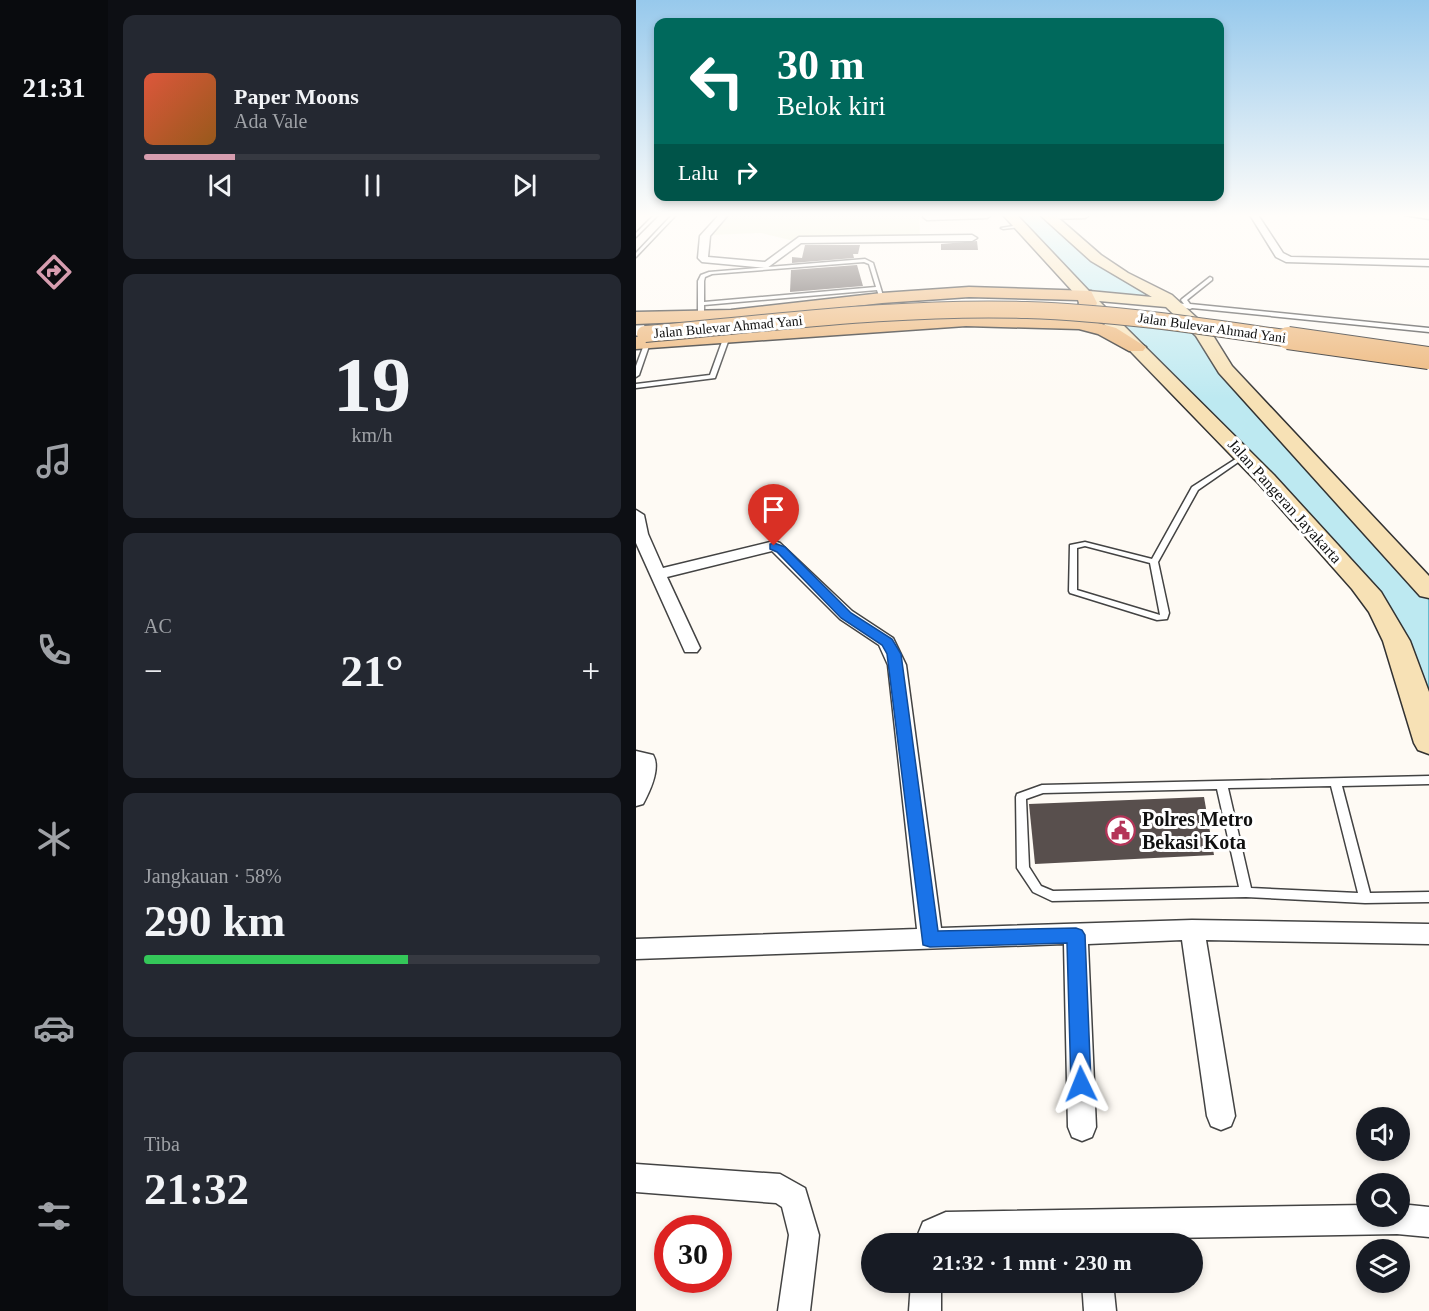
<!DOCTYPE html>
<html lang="id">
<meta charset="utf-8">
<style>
:root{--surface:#171b24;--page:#242831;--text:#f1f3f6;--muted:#9ea1a6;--line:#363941;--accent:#d69daf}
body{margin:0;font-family:Georgia,serif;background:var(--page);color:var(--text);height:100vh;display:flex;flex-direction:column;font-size:22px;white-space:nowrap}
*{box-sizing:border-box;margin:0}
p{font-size:20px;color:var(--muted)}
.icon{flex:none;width:33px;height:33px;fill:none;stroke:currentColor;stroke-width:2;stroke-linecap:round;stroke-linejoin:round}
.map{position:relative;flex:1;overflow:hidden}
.panel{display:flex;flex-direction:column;gap:15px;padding:15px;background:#0d0f14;width:528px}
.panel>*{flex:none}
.guide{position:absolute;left:18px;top:18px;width:570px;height:183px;border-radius:12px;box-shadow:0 3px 9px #0003;background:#00695c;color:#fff;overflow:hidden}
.fabs{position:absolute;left:720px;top:1107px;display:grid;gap:12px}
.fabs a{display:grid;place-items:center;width:54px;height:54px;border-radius:50%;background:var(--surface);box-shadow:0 3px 9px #0003;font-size:30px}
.speed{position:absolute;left:18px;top:1215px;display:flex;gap:12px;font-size:30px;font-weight:700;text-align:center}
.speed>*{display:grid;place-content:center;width:78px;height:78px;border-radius:50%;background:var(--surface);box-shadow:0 3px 9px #0003;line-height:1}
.speed .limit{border:9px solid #d22;background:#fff;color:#111}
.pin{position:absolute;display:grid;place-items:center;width:51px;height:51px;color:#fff;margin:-62px -26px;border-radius:50% 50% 50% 0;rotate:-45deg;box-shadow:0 0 6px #0007}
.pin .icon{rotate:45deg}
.me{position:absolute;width:66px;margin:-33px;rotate:358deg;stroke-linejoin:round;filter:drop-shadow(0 0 4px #0008)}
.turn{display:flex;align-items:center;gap:21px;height:126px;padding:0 24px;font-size:27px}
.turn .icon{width:78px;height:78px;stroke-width:2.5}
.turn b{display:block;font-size:42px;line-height:51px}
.then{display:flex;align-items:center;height:57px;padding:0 24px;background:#0003;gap:12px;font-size:22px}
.big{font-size:45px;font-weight:700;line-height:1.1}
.panel .tile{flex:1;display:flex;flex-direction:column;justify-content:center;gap:9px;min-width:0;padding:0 21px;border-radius:12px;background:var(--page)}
.panel .dial{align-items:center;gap:0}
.dial b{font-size:78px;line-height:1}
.song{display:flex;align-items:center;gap:18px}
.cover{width:72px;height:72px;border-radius:9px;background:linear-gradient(135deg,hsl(10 70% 55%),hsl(30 70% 35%))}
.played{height:6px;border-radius:3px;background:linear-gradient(90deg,var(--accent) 20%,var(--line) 20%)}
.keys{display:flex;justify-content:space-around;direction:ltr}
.heat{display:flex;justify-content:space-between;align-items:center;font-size:33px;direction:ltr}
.charge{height:9px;border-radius:4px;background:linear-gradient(90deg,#34c759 58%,var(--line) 0)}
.trip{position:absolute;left:225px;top:1233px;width:342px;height:60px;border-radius:30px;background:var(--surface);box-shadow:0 3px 9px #0003;font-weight:700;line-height:60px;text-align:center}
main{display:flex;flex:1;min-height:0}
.tabs{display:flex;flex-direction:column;width:108px;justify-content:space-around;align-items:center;background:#090b0e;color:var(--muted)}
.tabs .icon{width:42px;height:42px}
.tabs .on{color:var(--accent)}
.tabs b{font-size:27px;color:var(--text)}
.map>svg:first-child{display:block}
.pitch{fill:#ebeed1}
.water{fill:#bde9f1;stroke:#4badc1;stroke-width:1.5}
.pier{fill:#fefaf4}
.building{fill:#584f4d}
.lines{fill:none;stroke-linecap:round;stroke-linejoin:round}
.lane-casing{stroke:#434343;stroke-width:3}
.street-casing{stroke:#434343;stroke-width:3}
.secondary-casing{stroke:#323232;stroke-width:3}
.primary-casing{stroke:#212121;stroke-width:3}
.lane{fill:#fff;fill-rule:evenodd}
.street{fill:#fff;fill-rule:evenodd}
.secondary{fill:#f7e1b5;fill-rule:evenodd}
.primary{fill:#ecb476;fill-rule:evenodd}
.primary-bridge-far1-casing{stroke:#212121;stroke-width:18;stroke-linecap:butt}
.primary-bridge-casing{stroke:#212121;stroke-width:24;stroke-linecap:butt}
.primary-bridge-far1{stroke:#ecb476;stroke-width:16}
.primary-bridge{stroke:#ecb476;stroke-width:22}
.route{fill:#1a73e8;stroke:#114b97;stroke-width:1.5}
.labels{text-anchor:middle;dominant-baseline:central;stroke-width:6;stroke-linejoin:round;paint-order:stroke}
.far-street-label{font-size:14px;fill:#101010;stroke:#fff}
.street-label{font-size:16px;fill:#101010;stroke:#fff}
.near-poi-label{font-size:20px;font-weight:bold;fill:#101010;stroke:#fff;text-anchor:start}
</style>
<main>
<nav class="tabs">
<b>21:31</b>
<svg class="icon on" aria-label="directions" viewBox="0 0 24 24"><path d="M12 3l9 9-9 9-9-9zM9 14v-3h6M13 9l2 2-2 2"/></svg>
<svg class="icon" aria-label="music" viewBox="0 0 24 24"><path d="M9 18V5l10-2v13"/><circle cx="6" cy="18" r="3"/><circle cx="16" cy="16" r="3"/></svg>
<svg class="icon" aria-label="phone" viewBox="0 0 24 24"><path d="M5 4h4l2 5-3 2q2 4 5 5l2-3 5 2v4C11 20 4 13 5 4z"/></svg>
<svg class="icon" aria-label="climate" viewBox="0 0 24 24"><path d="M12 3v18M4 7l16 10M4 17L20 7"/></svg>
<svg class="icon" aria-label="car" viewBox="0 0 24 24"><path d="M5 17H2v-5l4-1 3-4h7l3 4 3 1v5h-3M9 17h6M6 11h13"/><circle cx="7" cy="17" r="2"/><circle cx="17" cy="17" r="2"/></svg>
<svg class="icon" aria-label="filters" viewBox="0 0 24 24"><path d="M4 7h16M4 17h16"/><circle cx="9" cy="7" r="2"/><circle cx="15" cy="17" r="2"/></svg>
</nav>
<section class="panel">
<div class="tile">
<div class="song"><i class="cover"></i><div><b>Paper Moons</b><p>Ada Vale</p></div></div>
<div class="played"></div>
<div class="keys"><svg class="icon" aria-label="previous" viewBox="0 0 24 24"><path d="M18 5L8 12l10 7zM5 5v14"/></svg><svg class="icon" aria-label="pause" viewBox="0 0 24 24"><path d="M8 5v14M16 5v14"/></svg><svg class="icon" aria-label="next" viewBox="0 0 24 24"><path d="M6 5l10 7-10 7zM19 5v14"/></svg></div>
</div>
<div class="tile dial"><b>19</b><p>km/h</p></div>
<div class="tile"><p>AC</p>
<div class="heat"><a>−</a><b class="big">21°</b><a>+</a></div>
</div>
<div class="tile"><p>Jangkauan · 58%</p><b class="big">290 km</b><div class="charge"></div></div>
<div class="tile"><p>Tiba</p><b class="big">21:32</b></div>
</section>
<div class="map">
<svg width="793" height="1311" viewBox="0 0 793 1311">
<rect width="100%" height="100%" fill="#fefaf4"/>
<!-- pitch -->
<path class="pitch" d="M90,215H283L284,237L154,240L125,233L71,235Z"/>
<!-- water -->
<path class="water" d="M374,215H411L448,248L530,298L793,591V743L747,614Z"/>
<!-- pier -->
<path class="pier" d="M449,299L546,309L567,329L498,323Z"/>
<!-- building -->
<g class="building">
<path d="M341,241L342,250H305V244Z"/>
<path d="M169,245H224L222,254H217L218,258L156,263V257L166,258Z"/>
<path d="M221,265L227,286L154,292L155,270Z"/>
<path d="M568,797L578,855L399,864L393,804Z"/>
</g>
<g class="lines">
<defs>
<g id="lane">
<path d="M18,215H22L0,237V233Z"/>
<path d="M36,215H40L0,257V253Z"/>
<path d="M383,225L385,227L367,229L365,228Z"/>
<path d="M229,259L237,263L248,299H244L241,290L68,305V316L65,318L62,316V281L65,275L73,272ZM228,262L233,264L240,287L68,302V281L69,277L76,274Z"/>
<path d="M574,277L576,278V280L551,300L554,304L793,328V332L556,308L554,309L534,304L537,302L548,304L545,300L546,299Z"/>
<path d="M90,337L93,339L79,378L0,388V384L74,375L87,339Z"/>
<path d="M9,342L14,343L3,375L0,377V366Z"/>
<path d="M609,453L612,455L611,456L562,490L522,562L533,613L531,619L521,620L434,593L433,591L434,545L449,542L516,559L556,487ZM449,546L514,563L524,615L441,590V548Z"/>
<path d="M793,776V784L706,786L734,893L793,892V902L729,903L610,897L416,901L397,892L381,868L380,797L381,794L406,785ZM695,786L722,893L615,888L592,788ZM581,789L603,887L417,891L405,886L393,867L390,799L407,793Z"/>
</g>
<g id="street">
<path d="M83,215H92L74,236L72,257L129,262L163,237L336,235L341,238L336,241L165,243L131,268L66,262L62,258L64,236Z"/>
<path d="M288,215H355L351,218L291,220L287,217Z"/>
<path d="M409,215H453L449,218L413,219Z"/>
<path d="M614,215H622L647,253L655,257L793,260V266L650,262L640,257Z"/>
<path d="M769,215H793V219Z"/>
<path d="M0,510L8,515L12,534L27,568L138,541L144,543L216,611L257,638L270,665L305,928L556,920L793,924V944L570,940L599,1116L595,1126L585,1130L575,1126L571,1116L546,940L452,944L460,1127L456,1137L446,1141L436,1137L432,1127L428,944L0,959V939L281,929L252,665L243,645L204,619L136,551L31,577L64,648L61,652H49L0,543Z"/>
<path d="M0,751L17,755C25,768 14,791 7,804L0,806Z"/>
<path d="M0,1164L144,1174L169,1188L183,1235L174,1311H142L153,1235L146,1207L140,1203L0,1192Z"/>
<path d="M764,1204L793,1207V1237L761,1234L473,1239V1244H443V1240L278,1244L287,1222L310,1212L730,1205V1216H764Z"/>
<path d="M275,1282H305V1311H273Z"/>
<path d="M446,1282H477L480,1311H448Z"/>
</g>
<path id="secondary" d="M367,215H381L453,291L516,297L455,261L404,215H419L465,255L492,273L536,295L573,329L596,366L793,576V598L784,596L583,373L560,336L530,307L463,301L638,475L745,592L774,641L793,692V754L782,750L778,743L747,641L733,612L716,589L623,484L440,295Z"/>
<path id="primary" d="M333,287L455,291L461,303C457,313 455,315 444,318L480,328L510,347L507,351H493L462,334L443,329L330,326L0,349V337L94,333L283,317L414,316L441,308L443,303L442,300L333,297L246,303L95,320L0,324V312L95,310L246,293Z"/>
</defs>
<!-- lane casing -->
<use href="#lane" class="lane-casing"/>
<!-- street casing -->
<use href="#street" class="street-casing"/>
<!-- secondary casing -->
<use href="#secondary" class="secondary-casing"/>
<!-- primary casing -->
<use href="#primary" class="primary-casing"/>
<!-- lane -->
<use href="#lane" class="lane"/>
<!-- street -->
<use href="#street" class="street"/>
<!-- secondary -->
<use href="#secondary" class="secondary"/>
<!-- primary -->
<use href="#primary" class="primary"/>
<defs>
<path id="primary-bridge-far1" d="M9,334C136,323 263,306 391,310C482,313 572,327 662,340"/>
<path id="primary-bridge" d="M652,338L793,358"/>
</defs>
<!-- primary-bridge-far1 casing -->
<use href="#primary-bridge-far1" class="primary-bridge-far1-casing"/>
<!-- primary-bridge casing -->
<use href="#primary-bridge" class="primary-bridge-casing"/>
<!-- primary-bridge-far1 -->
<use href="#primary-bridge-far1" class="primary-bridge-far1"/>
<!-- primary-bridge -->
<use href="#primary-bridge" class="primary-bridge"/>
</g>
<!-- sky -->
<linearGradient id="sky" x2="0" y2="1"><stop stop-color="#97c9ec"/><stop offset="0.54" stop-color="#fffdfa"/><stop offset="1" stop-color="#fffdfa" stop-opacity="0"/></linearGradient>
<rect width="793" height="399" fill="url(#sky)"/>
<!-- route -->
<path class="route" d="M138,543L149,547L215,613L256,639L265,654L302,931L440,928L446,930L449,935L455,1084L452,1091L445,1094L438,1091L435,1084L431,943L294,947L287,945L251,654L246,645L205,618L141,552L134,549V544Z"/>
<!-- icons -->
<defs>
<symbol id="civic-ring" viewBox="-11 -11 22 22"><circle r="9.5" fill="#fff" stroke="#b43458" stroke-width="1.5"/><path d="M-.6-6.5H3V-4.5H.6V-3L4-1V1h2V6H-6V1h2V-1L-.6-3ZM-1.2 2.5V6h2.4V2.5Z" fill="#b43458"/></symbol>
</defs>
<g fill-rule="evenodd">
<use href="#civic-ring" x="468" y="814" width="33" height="33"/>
</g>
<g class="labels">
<!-- far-street labels -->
<g class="far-street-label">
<text transform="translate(92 327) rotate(-5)">Jalan Bulevar Ahmad Yani</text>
<text transform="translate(576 328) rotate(8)">Jalan Bulevar Ahmad Yani</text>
</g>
<!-- street labels -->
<g class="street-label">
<text transform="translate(649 501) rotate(48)">Jalan Pangeran Jayakarta</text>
</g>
<!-- near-poi labels -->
<g class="near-poi-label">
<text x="506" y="819">Polres Metro<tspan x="506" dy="23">Bekasi Kota</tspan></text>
</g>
</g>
</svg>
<div class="fabs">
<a><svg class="icon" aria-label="sound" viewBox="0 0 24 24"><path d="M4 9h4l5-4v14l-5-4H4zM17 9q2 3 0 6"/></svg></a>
<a><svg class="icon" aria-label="search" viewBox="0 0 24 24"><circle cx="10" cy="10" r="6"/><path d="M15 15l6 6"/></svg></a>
<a><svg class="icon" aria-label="layers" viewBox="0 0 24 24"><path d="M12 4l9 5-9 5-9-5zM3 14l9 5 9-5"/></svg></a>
</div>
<div class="speed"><div class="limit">30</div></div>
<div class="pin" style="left:138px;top:546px;background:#d93025"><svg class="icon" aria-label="arrive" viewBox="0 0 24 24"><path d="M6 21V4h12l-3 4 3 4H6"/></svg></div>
<svg class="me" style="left:445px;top:1084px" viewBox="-20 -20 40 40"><path d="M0-17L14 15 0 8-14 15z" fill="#1a73e8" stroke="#fff" stroke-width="4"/></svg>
<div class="trip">21:32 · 1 mnt · 230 m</div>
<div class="guide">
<div class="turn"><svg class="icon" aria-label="left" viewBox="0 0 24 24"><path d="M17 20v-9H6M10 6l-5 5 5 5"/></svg><div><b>30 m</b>Belok kiri</div></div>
<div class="then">Lalu<svg class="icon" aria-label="right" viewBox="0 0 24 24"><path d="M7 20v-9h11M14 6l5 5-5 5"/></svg></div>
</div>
</div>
</main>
